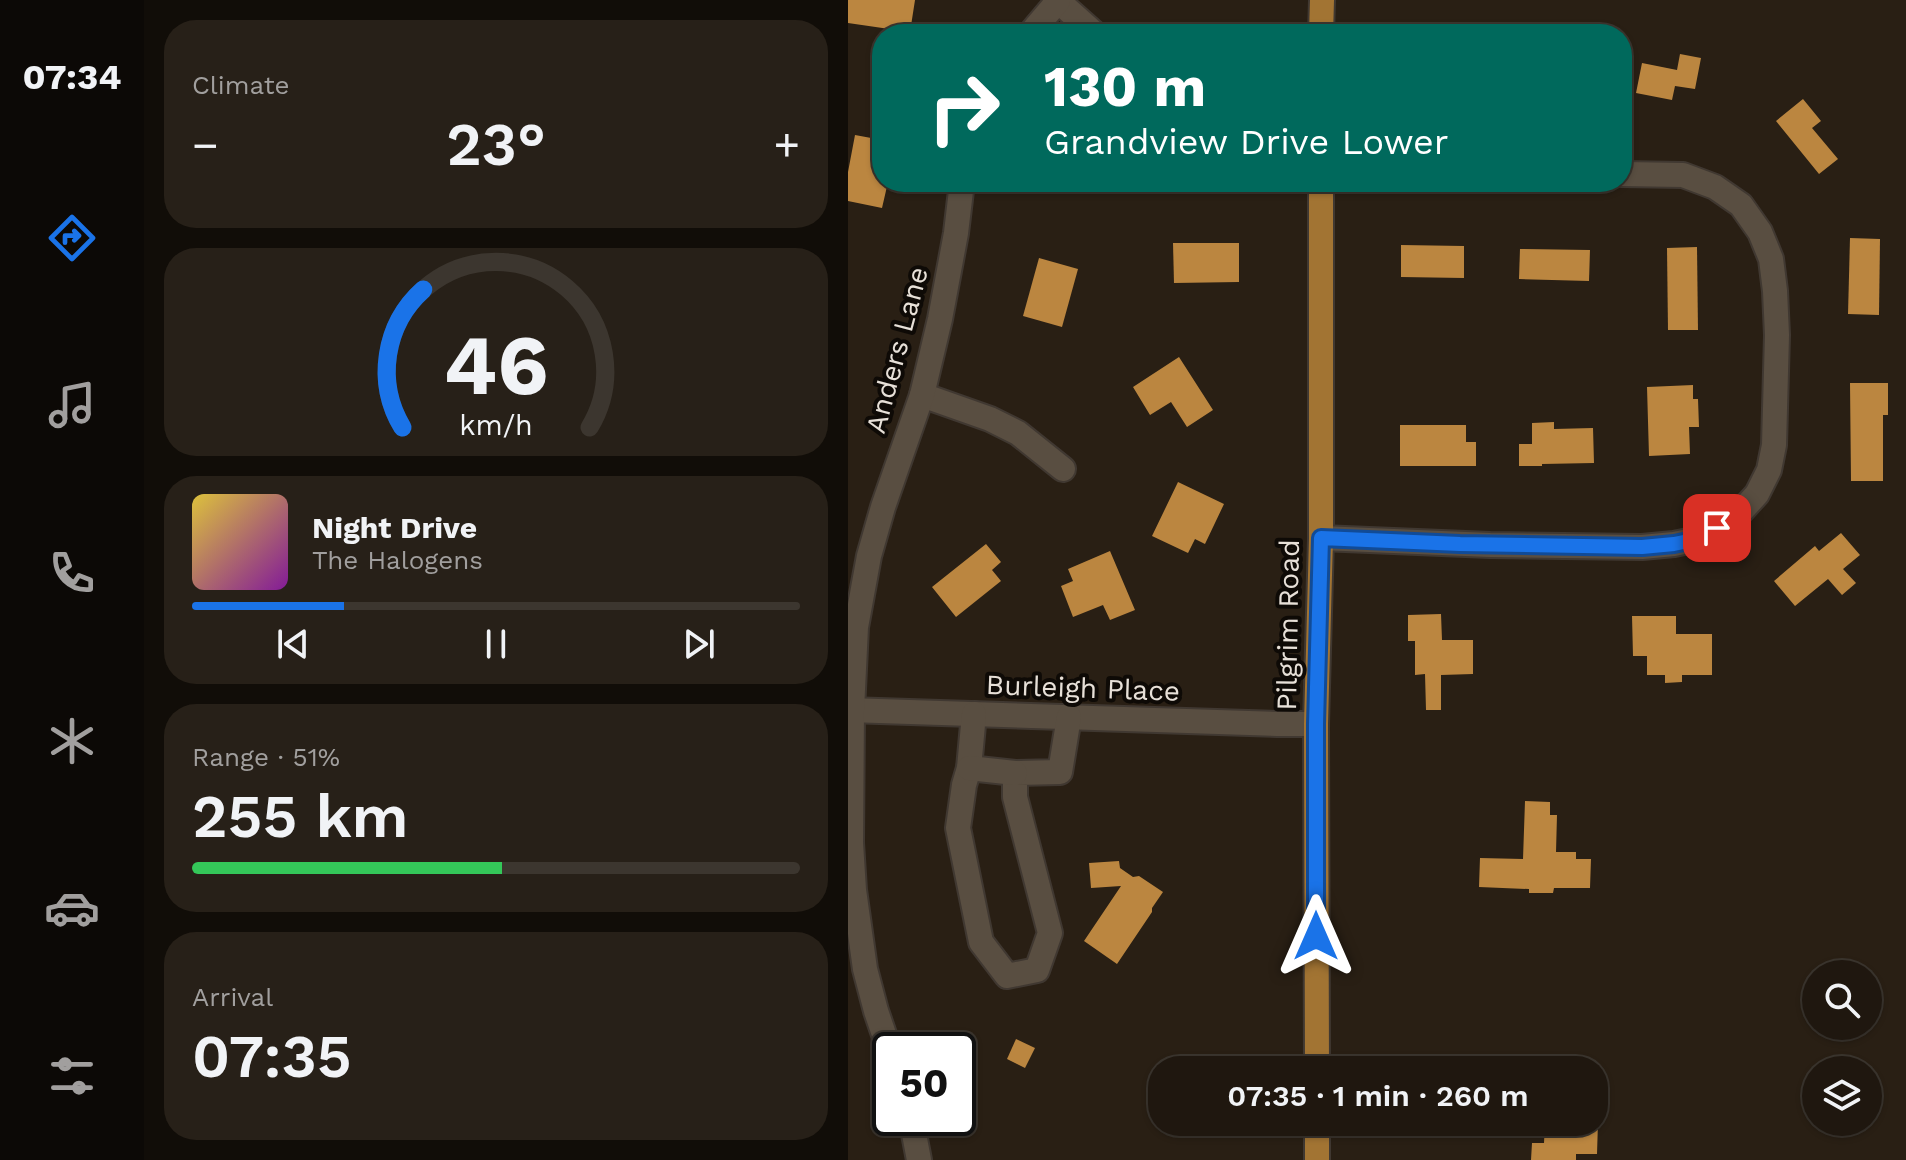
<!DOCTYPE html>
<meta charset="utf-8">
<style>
:root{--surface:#1f170f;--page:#272018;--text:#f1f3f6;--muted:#a19f9e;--line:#3c362f;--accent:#1a73e8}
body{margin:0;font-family:"Work Sans",sans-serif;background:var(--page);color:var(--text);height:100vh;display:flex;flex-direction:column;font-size:30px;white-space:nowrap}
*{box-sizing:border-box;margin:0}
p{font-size:26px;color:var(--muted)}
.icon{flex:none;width:44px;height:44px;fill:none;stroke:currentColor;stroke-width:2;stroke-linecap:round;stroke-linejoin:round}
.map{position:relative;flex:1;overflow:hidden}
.panel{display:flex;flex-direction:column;gap:20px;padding:20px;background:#110d08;width:704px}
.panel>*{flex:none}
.banner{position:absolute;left:24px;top:24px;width:760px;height:168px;border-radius:32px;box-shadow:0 2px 6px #0004,0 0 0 2px var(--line);background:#00695c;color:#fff;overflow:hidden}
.fabs{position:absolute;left:954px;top:960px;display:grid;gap:16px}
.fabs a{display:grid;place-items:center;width:80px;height:80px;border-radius:50%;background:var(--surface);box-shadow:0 2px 6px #0004,0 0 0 2px var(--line);font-size:40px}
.speed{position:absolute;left:24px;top:1032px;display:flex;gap:16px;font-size:40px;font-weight:700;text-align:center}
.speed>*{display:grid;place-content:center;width:104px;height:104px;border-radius:50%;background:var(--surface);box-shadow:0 2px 6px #0004,0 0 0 2px var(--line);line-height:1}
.speed .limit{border:4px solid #111;border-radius:12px;background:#fff;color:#111}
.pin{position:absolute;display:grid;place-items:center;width:68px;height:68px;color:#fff;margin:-34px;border-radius:16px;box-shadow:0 4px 12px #0006}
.me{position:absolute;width:88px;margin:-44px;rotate:0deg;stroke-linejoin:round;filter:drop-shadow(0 0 6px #0008)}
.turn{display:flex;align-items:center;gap:28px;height:168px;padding:0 40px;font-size:36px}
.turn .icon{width:104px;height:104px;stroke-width:2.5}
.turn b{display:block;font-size:56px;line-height:68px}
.big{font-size:60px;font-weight:600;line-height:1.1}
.panel .card{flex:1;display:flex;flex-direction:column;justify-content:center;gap:12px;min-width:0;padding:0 28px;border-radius:32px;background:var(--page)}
.panel .dial{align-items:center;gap:0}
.dial svg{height:208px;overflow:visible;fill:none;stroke:var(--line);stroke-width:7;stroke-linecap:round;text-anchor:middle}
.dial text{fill:var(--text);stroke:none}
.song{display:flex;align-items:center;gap:24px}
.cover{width:96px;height:96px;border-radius:12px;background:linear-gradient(135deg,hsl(50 70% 55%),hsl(290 70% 35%))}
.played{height:8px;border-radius:4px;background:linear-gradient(90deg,var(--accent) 25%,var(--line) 25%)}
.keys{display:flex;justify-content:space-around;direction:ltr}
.heat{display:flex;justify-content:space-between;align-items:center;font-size:44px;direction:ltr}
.charge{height:12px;border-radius:6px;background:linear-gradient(90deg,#34c759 51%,var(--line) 0)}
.trip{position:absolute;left:300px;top:1056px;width:460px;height:80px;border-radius:32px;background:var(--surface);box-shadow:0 2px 6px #0004,0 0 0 2px var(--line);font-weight:600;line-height:80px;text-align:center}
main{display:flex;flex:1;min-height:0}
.dock{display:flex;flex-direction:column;width:144px;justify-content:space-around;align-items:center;background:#0c0906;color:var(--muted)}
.dock .icon{width:56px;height:56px}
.dock .current{color:var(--accent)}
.dock b{font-size:36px;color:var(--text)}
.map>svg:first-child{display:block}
.building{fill:#bb8640}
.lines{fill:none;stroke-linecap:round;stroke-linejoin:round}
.minor-casing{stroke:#403831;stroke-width:28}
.major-casing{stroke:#403831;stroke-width:28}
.minor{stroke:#594e41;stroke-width:24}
.major{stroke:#a27433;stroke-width:24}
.route-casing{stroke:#114b97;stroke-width:20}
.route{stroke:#1a73e8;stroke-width:14}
.labels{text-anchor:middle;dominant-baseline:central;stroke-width:8;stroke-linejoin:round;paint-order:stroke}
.street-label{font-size:28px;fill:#e7e0d8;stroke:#0e0a06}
</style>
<main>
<nav class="dock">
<b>07:34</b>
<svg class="icon current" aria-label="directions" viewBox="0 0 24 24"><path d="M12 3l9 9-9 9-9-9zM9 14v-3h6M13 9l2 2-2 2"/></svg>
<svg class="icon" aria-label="music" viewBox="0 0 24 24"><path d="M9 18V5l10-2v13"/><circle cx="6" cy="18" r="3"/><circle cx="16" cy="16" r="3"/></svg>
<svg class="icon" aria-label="phone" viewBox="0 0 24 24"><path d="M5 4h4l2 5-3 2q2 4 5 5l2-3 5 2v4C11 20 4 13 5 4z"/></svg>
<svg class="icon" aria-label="climate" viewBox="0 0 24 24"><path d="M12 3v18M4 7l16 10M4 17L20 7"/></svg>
<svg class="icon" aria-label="car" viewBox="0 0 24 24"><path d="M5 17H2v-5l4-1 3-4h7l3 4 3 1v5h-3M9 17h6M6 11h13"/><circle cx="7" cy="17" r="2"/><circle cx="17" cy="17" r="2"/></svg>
<svg class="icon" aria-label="filters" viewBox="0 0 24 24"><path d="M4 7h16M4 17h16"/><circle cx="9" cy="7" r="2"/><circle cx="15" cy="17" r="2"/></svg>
</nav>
<section class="panel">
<div class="card"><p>Climate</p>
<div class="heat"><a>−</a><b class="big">23°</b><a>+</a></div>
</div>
<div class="card dial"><svg viewBox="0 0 100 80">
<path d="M14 69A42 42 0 1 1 86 69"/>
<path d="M14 69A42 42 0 0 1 22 16" stroke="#1a73e8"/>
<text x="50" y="56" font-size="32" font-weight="700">46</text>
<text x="50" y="72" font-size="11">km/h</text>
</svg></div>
<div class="card">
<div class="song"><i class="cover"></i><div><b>Night Drive</b><p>The Halogens</p></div></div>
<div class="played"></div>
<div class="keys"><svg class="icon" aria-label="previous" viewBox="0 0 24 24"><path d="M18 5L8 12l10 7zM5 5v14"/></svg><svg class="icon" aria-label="pause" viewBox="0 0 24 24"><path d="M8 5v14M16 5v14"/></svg><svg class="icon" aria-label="next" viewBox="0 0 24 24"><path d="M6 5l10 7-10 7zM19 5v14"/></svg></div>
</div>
<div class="card"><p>Range · 51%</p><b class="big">255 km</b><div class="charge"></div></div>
<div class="card"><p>Arrival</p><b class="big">07:35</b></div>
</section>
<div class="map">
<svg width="1058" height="1160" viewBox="0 0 1058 1160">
<rect width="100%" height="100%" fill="#291f14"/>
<!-- building -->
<g class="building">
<path d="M0,0H67L62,32L0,23Z"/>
<path d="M832,54L853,58L847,89L827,86L824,100L788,93L794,63L829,70Z"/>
<path d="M955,99L973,121L964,128L990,159L971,174L928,121Z"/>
<path d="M7,135L34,140V182H40L34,208L0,201V172Z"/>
<path d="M1002,238L1032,239L1031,315L1000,314Z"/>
<path d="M325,243H391V282L326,283Z"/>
<path d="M553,245L616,246V278L553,277Z"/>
<path d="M849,247L850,330H820L819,248Z"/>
<path d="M672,249L742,250L741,281L671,279Z"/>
<path d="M191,258L230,269L214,327L175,316Z"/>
<path d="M331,357L365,410L339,427L323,402L302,415L285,387Z"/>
<path d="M1002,383H1040V415H1035V481H1003Z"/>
<path d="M845,385V399H850L851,427H841L842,454L801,456L799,387Z"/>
<path d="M706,422V429L745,428L746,463L694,464V466H671V444H684V423Z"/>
<path d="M552,425H618V442H628V466H552Z"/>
<path d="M330,482L376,504L357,544L347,539L340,553L304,536Z"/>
<path d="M993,533L1012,555L995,569L1008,583L994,595L980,579L947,606L926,581L967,546L971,551Z"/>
<path d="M138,544L153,562L144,570L153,581L108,617L84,587Z"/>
<path d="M262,551L287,610L262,620L255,605L225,617L213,586L225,581L220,569Z"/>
<path d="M593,614L594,640H625V674L593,675V710H578L577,674L567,675V641H560V615Z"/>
<path d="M784,616H828V634H864V675H834V682L817,683V675H799V656H785Z"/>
<path d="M677,801L702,802V815H709L708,852H728V859H743L742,888H706L705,893H681V889L631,887L632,858L675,859Z"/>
<path d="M271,861L272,868L285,877L291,876L315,892L304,908V912L269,964L236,941L273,886L243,888L241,863Z"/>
<path d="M168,1039L187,1048L177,1068L159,1059Z"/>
<path d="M697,1122H750L749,1154H728V1160H683L684,1143H696Z"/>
</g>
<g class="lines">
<defs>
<g id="minor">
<path d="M209,0L247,34"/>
<path d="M182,34L210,1"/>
<path d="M74,395L142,419L170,433L215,469"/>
<path d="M473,538L642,545L794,547L826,544L850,539L888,517L909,494L921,470L926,445L929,335L927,291L923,259L912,232L893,205L867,187L835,175L774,174"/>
<path d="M0,710L429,724H468"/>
<path d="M126,714L121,768L116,785L110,828L133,942L159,976L189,970L202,933L167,797V773L212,772L221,717"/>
<path d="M121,768L167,773"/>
<path d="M42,1052L28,1011L17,969L6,890L3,843L4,710L8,627L21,556L35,507L74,395L92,319L108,233L114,182"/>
<path d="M63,1118L71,1160"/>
</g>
<g id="major">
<path d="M473,34L474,0"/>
<path d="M469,1070L468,724L473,538V182"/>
<path d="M469,1122V1160"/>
</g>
</defs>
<!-- minor casing -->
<use href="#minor" class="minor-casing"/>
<!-- major casing -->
<use href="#major" class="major-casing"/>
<!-- minor -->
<use href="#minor" class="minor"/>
<!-- major -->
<use href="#major" class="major"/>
</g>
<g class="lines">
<defs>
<path id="route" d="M468,936V724L473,538L612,544L794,547L826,544L850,539L869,528"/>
</defs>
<!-- route casing -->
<use href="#route" class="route-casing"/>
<!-- route -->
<use href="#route" class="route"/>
</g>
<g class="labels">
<!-- street labels -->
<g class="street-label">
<text transform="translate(49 350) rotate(-75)">Anders Lane</text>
<text transform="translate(440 625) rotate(-89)">Pilgrim Road</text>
<text transform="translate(235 688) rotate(2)">Burleigh Place</text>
</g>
</g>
</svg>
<div class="fabs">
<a><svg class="icon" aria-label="search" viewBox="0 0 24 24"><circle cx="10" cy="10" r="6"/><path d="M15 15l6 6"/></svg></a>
<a><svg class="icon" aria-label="layers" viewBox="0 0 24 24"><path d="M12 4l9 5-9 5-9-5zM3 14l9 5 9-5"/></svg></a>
</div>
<div class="speed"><div class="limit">50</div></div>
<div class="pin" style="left:869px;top:528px;background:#d93025"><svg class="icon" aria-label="arrive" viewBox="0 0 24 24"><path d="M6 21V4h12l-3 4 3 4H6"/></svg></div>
<svg class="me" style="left:468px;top:936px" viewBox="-20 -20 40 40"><path d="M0-17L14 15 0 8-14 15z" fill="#1a73e8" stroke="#fff" stroke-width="4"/></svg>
<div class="trip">07:35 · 1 min · 260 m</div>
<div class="banner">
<div class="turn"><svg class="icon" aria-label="right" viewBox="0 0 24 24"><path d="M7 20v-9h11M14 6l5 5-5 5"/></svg><div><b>130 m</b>Grandview Drive Lower</div></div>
</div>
</div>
</main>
